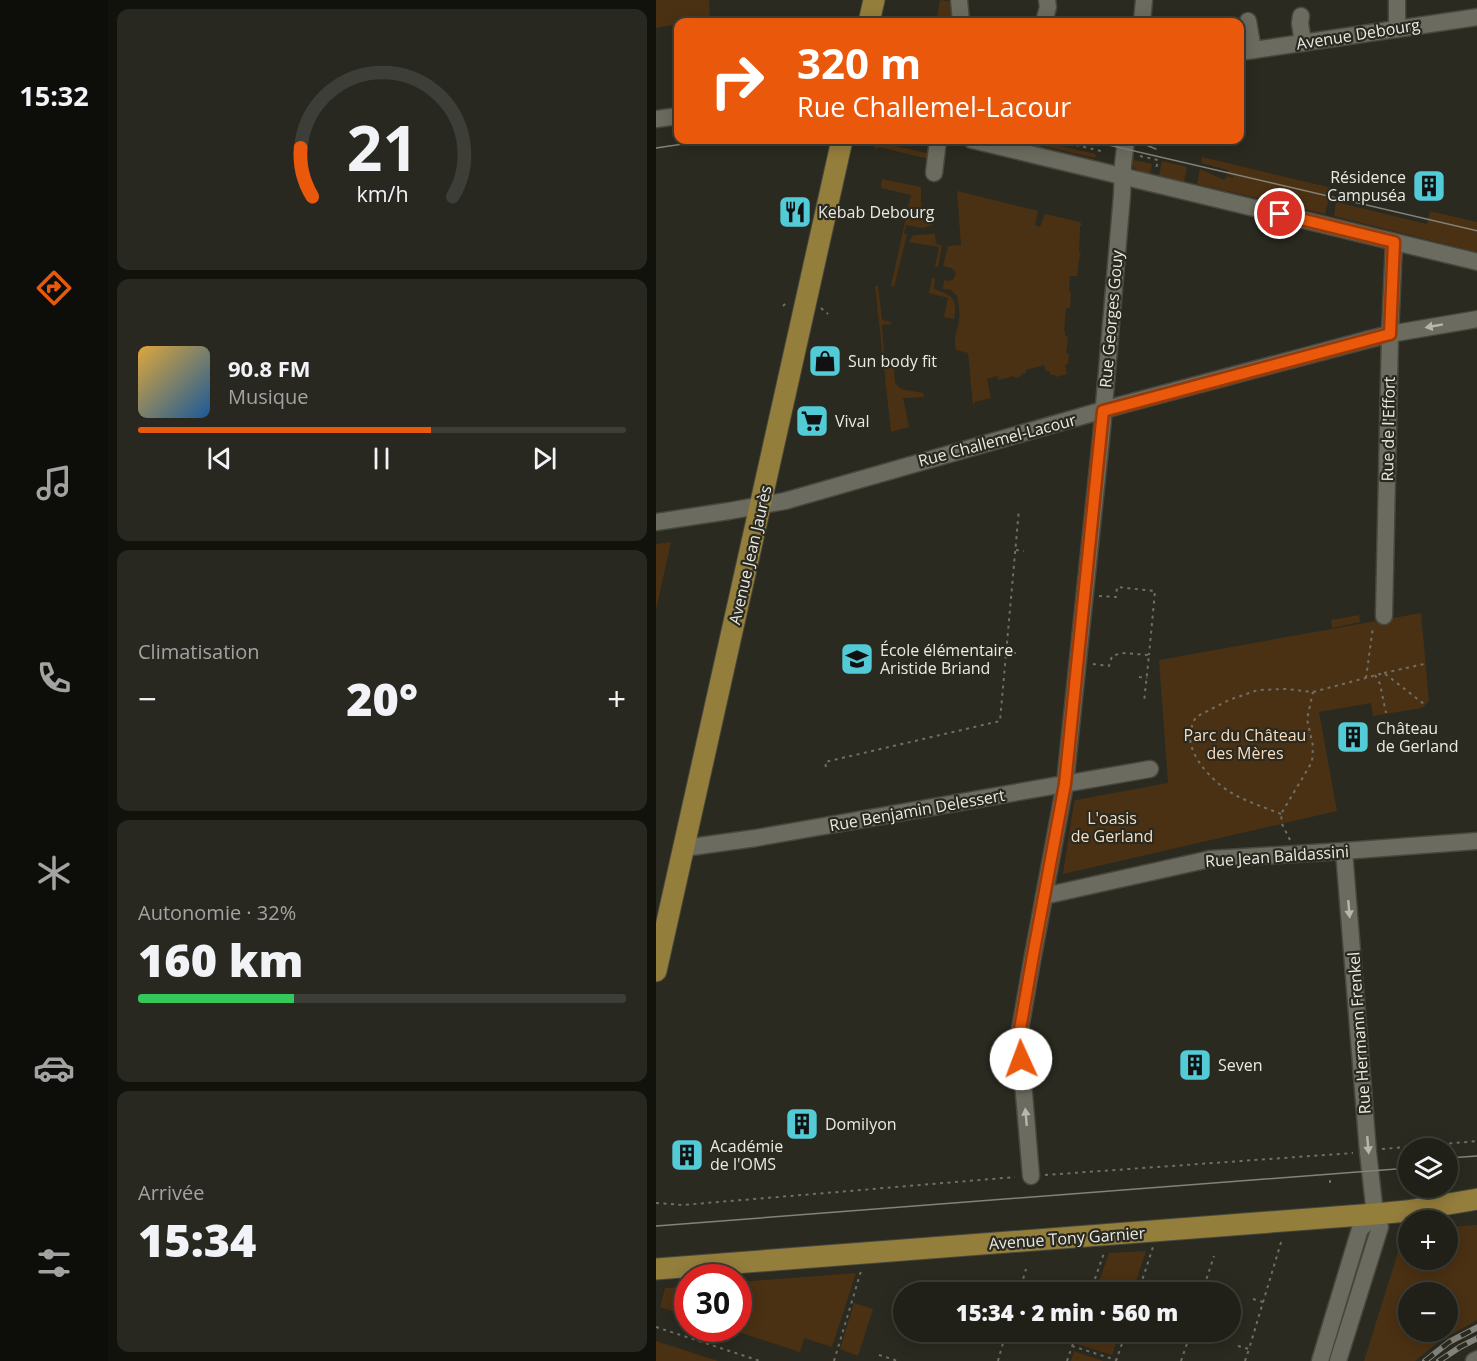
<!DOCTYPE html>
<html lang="fr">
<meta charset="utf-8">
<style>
:root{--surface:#202018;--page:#282821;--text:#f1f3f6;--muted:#a2a3a2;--line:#3d3e37;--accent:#ea580c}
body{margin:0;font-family:"Open Sans",sans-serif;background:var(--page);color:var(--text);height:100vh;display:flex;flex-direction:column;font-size:22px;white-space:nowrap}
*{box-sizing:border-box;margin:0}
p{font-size:20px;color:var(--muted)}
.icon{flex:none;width:33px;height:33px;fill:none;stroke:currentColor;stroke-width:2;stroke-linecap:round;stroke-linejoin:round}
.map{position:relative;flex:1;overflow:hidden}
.details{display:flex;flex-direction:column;gap:9px;padding:9px;background:#12120d;width:548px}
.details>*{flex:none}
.banner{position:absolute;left:18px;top:18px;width:570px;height:126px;border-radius:12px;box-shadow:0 3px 15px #0003,0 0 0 2px var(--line);background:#ea580c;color:#fff;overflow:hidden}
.fabs{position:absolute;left:742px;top:1138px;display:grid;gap:12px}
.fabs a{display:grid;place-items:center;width:60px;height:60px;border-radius:50%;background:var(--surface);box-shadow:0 3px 15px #0003,0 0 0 2px var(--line);font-size:30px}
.speed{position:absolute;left:18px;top:1264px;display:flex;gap:12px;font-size:30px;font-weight:700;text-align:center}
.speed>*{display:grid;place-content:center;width:78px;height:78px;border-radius:50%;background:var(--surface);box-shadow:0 3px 15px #0003,0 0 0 2px var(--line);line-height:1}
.speed .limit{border:9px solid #d22;background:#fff;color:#111}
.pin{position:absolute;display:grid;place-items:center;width:51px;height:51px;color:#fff;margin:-26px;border:3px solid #fff;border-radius:50%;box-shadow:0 2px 6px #0007}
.me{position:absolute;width:66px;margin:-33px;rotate:358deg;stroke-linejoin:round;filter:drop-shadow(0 0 4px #0008)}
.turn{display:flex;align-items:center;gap:21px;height:126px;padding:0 24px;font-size:27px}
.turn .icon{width:78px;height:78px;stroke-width:2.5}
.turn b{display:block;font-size:42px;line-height:51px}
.big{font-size:45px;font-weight:800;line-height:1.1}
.details .card{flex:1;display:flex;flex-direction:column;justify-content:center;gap:9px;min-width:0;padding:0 21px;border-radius:12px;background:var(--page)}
.details .dial{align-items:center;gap:0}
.dial svg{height:156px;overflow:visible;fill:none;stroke:var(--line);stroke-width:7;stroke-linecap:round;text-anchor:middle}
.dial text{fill:var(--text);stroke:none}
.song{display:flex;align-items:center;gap:18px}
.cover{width:72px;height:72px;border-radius:9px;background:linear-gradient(135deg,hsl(40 70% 55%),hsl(210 70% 35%))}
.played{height:6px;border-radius:3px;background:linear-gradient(90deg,var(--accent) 60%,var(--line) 60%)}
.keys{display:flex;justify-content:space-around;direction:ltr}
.heat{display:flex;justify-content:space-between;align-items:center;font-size:33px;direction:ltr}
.charge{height:9px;border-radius:4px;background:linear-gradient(90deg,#34c759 32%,var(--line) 0)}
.trip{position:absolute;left:237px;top:1282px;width:348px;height:60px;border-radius:30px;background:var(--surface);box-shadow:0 3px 15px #0003,0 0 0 2px var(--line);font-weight:800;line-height:60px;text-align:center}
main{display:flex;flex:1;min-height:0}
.tabs{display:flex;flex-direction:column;width:108px;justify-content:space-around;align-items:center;background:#0d0d0a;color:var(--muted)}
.tabs .icon{width:42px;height:42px}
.tabs .selected{color:var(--accent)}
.tabs b{font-size:27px;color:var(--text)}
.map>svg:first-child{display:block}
.green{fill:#4b3113;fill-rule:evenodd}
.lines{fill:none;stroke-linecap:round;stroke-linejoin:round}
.minor-casing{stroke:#47473e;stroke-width:19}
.major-casing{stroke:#47473e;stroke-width:23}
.path{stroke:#6f6f67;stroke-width:2;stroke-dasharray:3 4.5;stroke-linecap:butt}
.minor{stroke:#6b6b5f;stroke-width:16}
.major{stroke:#947e3c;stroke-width:21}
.tram{stroke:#83837b;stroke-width:1.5}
.rail-casing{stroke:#83837b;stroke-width:6}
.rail{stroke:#2a2a20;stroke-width:4;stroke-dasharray:11;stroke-linecap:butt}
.oneway{fill:#b7b7af}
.route-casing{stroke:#983908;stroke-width:15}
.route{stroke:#ea580c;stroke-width:10}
.labels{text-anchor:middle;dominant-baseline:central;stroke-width:4.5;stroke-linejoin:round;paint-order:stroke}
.street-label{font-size:16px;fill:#eaeae4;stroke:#2a2a20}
.poi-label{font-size:16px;fill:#eaeae4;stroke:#2a2a20;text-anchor:start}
.park-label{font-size:16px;fill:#fbddbf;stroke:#2a2a20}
</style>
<main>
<nav class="tabs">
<b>15:32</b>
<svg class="icon selected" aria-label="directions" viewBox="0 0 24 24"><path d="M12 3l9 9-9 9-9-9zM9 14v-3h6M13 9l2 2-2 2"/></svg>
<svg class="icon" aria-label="music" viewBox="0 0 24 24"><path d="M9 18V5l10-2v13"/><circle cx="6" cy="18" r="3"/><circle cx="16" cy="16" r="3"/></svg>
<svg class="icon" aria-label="phone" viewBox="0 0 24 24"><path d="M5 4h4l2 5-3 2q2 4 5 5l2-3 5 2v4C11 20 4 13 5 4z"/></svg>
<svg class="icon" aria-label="climate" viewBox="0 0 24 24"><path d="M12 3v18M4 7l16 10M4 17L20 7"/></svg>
<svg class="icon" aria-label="car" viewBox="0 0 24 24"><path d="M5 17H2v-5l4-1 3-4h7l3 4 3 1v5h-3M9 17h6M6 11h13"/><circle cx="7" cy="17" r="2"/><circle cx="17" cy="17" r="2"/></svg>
<svg class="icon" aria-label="filters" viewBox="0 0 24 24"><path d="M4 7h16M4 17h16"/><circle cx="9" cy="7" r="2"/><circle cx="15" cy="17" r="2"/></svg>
</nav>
<section class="details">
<div class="card dial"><svg viewBox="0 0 100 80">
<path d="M14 69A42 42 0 1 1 86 69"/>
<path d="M14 69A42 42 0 0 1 8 44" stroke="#ea580c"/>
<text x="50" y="56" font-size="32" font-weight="700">21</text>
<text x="50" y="72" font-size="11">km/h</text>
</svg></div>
<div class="card">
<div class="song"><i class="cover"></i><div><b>90.8 FM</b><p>Musique</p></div></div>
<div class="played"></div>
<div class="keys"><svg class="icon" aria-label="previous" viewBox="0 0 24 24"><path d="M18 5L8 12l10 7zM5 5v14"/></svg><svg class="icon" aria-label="pause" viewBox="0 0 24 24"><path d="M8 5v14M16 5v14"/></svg><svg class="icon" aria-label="next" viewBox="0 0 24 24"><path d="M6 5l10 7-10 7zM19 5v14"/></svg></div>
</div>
<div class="card"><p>Climatisation</p>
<div class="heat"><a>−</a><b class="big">20°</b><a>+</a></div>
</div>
<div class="card"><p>Autonomie · 32%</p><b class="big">160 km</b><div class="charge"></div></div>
<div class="card"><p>Arrivée</p><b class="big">15:34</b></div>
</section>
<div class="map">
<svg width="822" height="1361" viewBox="0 0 822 1361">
<rect width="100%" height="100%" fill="#2a2a20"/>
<!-- green -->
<g class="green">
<path d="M0,0H53L54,20L35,22H22V24L0,28Z"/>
<path d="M284,0L300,2L301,22H280Z"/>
<path d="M360,140H379L440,154L439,158Z"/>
<path d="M222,142L279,155L273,159L222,147V149L218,148Z"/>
<path d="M473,154L478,155V160L496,164L494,174C480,170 474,169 473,154Z"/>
<path d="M546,157L676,188L669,214L541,184L544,169L568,180L571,176L577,178L578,177L572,174V170L545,163Z"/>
<path d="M506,161L531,167L528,182L503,176Z"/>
<path d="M226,179L265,187V202L267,220L268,222L275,221L276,225L267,228L250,225L248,233L251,235L238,287L235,286L255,195L225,188Z"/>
<path d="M301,191L382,211L379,225L384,227L389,214L424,222L426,225L424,226L423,252L425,253L423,259L421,276H414L413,291L415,292L414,308H410L408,330L409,331V336L412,337L410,353L413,354L412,364L409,365L411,374L400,377L399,375H395L393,371H390L388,365L370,370V373L365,374V376L360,378L358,376L342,380L341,376L331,379L335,398L319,402L317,405L312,353L300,350C297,339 301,332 303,321C304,313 303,304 301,296L295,290L287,289L288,280L292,281L297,280L300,274C298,268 293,267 287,266L292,246L305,245Z"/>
<path d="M680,202L771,224L774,211L821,222V252L678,216Z"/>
<path d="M279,234L280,244L286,246L282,267L279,266L283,247L253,242L257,235Z"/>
<path d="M276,278L279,279L278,289C296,295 302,298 298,319L288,317L292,298L273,293Z"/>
<path d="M219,286H222L226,320L235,322V324L226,325L229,367L238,368L239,383L245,389L267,393L268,397L247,398L253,427L235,432Z"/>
<path d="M15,542L0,610V544Z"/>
<path d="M765,613L773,701L766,708L717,716L715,703L663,712L681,811L407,874L418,802L420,800L512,783L503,660Z"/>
<path d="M703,615L704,622L676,628L675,620Z"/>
<path d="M821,1225V1320L782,1342L759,1361H708L743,1249L753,1233V1260H792V1227ZM753,1293H792V1332H753Z"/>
<path d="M490,1251L476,1293H439L453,1253Z"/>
<path d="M200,1273L176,1347L148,1338L144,1352L73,1329H82L83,1282Z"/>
<path d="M31,1287V1316L4,1307L9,1288Z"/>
<path d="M198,1303L217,1309L202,1356L184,1349Z"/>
<path d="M425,1332H464L456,1355L421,1344Z"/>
<path d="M0,1341L62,1361H0Z"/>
<path d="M418,1351L447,1361H415Z"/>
</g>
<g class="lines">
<defs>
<g id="minor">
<path d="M303,0L305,22"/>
<path d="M645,16L644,23L647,43"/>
<path d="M592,21L597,50"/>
<path d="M388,22L392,7L391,0"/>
<path d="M486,22L488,0"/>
<path d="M741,29V0"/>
<path d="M584,52L822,17"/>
<path d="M0,119L22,116"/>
<path d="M316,140L822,262"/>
<path d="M278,173L282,140"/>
<path d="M0,522L73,511L129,501L465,405L710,340L734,334L822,319"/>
<path d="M728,616L734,334L738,242"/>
<path d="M28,848L100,838L494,769"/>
<path d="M388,896L554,859L688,851L822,841"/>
<path d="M375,1176L363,1035L376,961L409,784L446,429L466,195L467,164L470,140"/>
<path d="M664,1361L704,1229L719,1214"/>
<path d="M682,1361L724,1227L719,1214L712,1152L688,851"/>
<path d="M818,1361L822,1359"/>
</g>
<g id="major">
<path d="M213,22L218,0"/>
<path d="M0,971L186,140"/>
<path d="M0,1269L719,1214L751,1211L822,1199"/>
</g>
</defs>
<!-- minor casing -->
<use href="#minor" class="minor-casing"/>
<!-- major casing -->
<use href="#major" class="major-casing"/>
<!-- path -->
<g class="path">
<path d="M398,140L445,151"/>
<path d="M484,156L502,160L500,169"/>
<path d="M127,306L132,301"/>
<path d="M165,308L172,314"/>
<path d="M360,550L368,551"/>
<path d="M443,596L460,597L461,587L499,591L493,655"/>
<path d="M350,652L360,653"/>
<path d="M437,664L453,666L456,656L466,653L493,655L488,702"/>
<path d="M728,673L768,664"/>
<path d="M719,675L724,684L730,713"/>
<path d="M483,677L491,678"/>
<path d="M710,678L717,627"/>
<path d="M170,767L169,762L344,721L363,509"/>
<path d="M625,814C610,808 595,803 581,796C561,786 533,759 534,735C535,728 537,722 540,717L573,700L602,690L630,689L657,692L728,673L768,704"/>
<path d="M634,840L626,824L625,814L656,762L657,746L651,719L657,692"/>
<path d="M726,1149L822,1141"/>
<path d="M389,1175L697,1153"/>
<path d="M674,1180V1183"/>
<path d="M0,1203L27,1205L359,1177"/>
<path d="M363,1293L370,1269"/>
<path d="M434,1293L448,1253"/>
<path d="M482,1293L497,1247"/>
<path d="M546,1293L558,1256"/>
<path d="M597,1299L607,1302"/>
<path d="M0,1327L104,1361"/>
<path d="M535,1332L553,1337"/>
<path d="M403,1335L418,1339"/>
<path d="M416,1346L460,1360"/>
<path d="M582,1346L593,1349L626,1239"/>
<path d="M223,1355L242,1361"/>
<path d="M178,1361L205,1271"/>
<path d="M342,1361L350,1332"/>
<path d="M411,1361L421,1332"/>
<path d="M460,1361L470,1332"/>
<path d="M525,1361L535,1332"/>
<path d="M589,1361L593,1349"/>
</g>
<!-- minor -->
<use href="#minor" class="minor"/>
<!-- major -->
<use href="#major" class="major"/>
<!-- tram -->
<g class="tram">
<path d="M431,140L822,231"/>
<path d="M478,140L500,149"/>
<path d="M0,148L54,140"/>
<path d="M792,1158L822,1156"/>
<path d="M0,1226L753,1168"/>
</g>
<defs>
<g id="rail">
<path d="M769,1361L793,1342L822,1327"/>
<path d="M783,1361L804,1347L822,1338"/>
</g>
</defs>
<!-- rail casing -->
<use href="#rail" class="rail-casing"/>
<!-- rail -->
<use href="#rail" class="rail"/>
</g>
<!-- one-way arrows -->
<defs><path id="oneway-solid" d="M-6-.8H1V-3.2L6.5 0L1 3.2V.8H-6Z" transform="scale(1.5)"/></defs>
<g class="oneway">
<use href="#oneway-solid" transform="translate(778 326) rotate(170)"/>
<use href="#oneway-solid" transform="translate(693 909) rotate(85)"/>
<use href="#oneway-solid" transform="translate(370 1117) rotate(-95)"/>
<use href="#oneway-solid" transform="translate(712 1145) rotate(85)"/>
</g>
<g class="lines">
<defs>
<path id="route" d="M365,1059L363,1035L376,961L409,784L447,411L734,334L738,242L624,214"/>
</defs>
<!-- route casing -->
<use href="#route" class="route-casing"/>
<!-- route -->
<use href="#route" class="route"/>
</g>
<!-- icons -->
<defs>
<symbol id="building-square" viewBox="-11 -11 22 22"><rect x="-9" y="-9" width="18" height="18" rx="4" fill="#52cbd7" stroke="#2a2a20"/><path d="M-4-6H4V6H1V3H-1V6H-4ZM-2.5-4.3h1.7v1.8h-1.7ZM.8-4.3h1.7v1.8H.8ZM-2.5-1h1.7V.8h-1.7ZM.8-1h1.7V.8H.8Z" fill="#111"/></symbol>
<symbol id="restaurant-square" viewBox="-11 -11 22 22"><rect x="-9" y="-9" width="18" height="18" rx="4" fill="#52cbd7" stroke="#2a2a20"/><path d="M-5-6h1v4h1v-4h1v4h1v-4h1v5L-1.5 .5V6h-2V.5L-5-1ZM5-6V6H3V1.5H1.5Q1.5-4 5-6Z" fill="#111"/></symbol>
<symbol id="shop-square" viewBox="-11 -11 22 22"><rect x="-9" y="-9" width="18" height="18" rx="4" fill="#52cbd7" stroke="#2a2a20"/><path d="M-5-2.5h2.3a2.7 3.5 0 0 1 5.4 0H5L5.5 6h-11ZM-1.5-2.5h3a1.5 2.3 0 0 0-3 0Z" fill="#111"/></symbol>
<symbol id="supermarket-square" viewBox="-11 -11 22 22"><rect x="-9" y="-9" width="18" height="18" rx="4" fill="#52cbd7" stroke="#2a2a20"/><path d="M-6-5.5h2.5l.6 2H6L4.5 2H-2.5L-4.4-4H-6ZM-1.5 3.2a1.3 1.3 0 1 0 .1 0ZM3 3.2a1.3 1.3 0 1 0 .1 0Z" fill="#111"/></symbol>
<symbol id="school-square" viewBox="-11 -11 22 22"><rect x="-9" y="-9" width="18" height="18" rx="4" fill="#52cbd7" stroke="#2a2a20"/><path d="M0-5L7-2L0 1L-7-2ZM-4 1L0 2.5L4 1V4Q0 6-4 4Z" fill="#111"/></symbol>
</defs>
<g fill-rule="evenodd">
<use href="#building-square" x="754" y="167" width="38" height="38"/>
<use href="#restaurant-square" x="120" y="193" width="38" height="38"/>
<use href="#shop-square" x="150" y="342" width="38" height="38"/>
<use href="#supermarket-square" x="137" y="402" width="38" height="38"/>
<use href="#school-square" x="182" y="640" width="38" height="38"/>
<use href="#building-square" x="678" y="718" width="38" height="38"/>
<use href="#building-square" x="520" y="1046" width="38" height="38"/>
<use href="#building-square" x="127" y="1105" width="38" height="38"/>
<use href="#building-square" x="12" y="1136" width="38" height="38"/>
</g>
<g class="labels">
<!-- street labels -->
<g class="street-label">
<text transform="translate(702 34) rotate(-9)">Avenue Debourg</text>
<text transform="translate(455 319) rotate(-85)">Rue Georges Gouy</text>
<text transform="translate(732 429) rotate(-89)">Rue de l'Effort</text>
<text transform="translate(341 440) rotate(-15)">Rue Challemel-Lacour</text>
<text transform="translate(94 555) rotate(-77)">Avenue Jean Jaurès</text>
<text transform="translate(261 810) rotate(-10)">Rue Benjamin Delessert</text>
<text transform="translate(621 856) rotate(-4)">Rue Jean Baldassini</text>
<text transform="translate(703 1033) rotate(-94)">Rue Hermann Frenkel</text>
<text transform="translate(411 1238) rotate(-4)">Avenue Tony Garnier</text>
</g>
<!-- poi labels -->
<g class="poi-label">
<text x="750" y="177" text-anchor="end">Résidence<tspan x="750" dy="18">Campuséa</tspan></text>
<text x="162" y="212">Kebab Debourg</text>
<text x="192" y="361">Sun body fit</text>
<text x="179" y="421">Vival</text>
<text x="224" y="650">École élémentaire<tspan x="224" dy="18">Aristide Briand</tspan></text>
<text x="720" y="728">Château<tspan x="720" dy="18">de Gerland</tspan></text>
<text x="562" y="1065">Seven</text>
<text x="169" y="1124">Domilyon</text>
<text x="54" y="1146">Académie<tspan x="54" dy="18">de l'OMS</tspan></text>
</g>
<!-- park labels -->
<g class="park-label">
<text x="589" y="735">Parc du Château<tspan x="589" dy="18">des Mères</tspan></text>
<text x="456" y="818">L'oasis<tspan x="456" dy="18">de Gerland</tspan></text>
</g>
</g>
</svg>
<div class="fabs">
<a><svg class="icon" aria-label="layers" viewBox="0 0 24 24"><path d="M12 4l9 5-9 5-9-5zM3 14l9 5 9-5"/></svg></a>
<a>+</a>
<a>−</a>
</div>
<div class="speed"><div class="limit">30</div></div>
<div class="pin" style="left:624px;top:214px;background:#d93025"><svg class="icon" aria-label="arrive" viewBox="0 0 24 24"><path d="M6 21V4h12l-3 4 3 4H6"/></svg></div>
<svg class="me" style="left:365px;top:1059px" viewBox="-20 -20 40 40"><circle r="19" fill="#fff"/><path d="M0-13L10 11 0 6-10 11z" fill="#ea580c"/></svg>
<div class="trip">15:34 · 2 min · 560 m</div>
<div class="banner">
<div class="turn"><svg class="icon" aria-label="right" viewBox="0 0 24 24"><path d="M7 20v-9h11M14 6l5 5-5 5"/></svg><div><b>320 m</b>Rue Challemel-Lacour</div></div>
</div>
</div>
</main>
